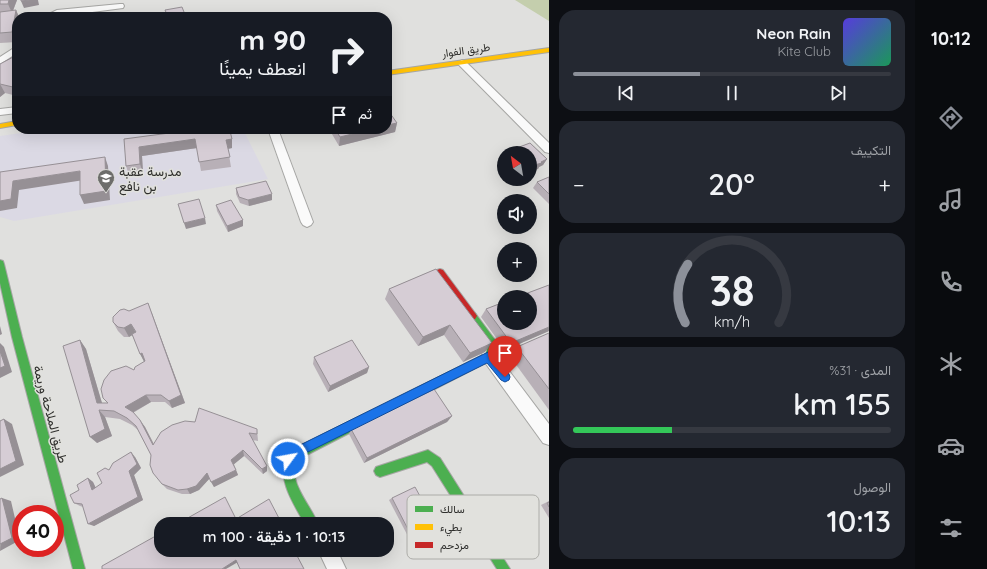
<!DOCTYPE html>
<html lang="ar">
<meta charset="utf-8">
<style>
:root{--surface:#171b24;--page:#242831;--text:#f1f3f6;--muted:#9ea1a6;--line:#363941;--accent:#8c9099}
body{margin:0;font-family:Quicksand,Vazirmatn,sans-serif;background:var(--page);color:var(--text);direction:rtl;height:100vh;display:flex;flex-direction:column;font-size:15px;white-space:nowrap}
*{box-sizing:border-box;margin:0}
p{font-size:13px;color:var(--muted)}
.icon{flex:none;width:22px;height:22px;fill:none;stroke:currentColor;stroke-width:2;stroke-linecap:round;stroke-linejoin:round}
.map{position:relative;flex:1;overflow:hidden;direction:ltr}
.drawer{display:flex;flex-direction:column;gap:10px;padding:10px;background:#0d0f14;width:366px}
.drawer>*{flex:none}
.banner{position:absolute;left:12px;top:12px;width:380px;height:122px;border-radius:16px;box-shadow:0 4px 16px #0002;direction:rtl;background:#171b24;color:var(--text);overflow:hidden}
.needle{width:26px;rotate:329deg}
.buttons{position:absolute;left:497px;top:146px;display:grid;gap:8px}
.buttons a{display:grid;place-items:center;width:40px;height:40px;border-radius:50%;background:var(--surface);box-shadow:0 4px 16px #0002;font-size:20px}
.speed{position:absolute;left:12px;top:505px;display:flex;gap:8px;font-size:20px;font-weight:700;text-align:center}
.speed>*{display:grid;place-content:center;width:52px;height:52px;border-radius:50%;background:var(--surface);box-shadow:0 4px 16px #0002;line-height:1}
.speed .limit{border:6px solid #d22;background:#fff;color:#111}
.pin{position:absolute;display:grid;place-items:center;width:34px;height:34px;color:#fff;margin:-41px -17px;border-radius:50% 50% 50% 0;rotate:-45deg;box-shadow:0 0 4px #0007}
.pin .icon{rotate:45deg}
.me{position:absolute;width:44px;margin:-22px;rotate:58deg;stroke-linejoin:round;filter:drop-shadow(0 0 3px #0008)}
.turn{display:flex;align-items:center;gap:14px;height:84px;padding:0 20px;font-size:18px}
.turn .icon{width:52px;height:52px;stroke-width:2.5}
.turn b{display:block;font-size:28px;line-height:34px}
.then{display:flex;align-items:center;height:38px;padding:0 20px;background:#0003;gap:8px;font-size:15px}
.big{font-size:30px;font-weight:600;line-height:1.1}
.drawer .widget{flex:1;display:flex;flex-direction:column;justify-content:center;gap:6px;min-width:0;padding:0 14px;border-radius:16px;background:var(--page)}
.drawer .dial{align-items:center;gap:0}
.dial svg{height:104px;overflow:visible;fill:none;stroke:var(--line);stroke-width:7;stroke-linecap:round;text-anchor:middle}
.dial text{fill:var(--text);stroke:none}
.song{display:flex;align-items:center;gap:12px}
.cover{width:48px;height:48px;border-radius:6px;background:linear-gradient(135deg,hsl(250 70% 55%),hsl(150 70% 35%))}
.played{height:4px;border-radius:2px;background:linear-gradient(90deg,var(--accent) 40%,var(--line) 40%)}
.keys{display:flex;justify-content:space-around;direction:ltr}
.heat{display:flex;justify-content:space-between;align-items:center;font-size:22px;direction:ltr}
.charge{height:6px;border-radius:3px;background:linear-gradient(90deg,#34c759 31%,var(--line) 0)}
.trip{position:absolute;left:154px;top:517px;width:240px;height:40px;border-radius:16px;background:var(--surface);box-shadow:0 4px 16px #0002;font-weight:600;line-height:40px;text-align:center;direction:rtl}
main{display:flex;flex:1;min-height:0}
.tab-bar{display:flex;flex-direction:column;width:72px;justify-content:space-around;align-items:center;background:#090b0e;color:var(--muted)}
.tab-bar .icon{width:28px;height:28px}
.tab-bar .current{color:var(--accent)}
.tab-bar b{font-size:18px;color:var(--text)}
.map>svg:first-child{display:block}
.education{fill:#dbd9e4}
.green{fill:#c4cead}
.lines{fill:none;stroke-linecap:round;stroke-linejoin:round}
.street-casing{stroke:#a6a6a4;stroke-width:2}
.fast-casing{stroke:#a6a6a4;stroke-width:2}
.slow-casing{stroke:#a6a6a4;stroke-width:2}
.jam-casing{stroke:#a6a6a4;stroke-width:2}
.street{fill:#fafafa;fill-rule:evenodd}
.fast{fill:#4caf50;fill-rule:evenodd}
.slow{fill:#ffc107;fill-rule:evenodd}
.jam{fill:#c62828;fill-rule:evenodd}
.wall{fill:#b8b0b7}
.shaded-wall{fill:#969095}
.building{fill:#d6cdd5;stroke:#969095}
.route{fill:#1a73e8;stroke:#114b97}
.labels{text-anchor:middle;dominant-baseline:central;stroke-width:3;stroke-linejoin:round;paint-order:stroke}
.far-street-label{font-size:11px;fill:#2f2f2d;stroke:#e1e1dd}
.poi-label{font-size:13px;fill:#2f2f2d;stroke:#e1e1dd;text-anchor:start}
.street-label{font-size:13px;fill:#2f2f2d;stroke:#e1e1dd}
.key{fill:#e1e1dd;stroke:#acaca8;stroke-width:1}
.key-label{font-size:11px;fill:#2f2f2d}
</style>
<main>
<nav class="tab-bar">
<b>10:12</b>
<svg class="icon current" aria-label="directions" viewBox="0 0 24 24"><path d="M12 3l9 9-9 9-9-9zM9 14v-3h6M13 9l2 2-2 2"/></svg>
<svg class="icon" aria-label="music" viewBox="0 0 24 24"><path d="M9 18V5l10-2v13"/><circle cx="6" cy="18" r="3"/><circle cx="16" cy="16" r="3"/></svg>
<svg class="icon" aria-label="phone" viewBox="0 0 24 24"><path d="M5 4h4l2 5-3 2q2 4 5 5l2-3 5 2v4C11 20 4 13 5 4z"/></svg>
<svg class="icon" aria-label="climate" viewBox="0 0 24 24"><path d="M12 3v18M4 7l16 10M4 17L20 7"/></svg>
<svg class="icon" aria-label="car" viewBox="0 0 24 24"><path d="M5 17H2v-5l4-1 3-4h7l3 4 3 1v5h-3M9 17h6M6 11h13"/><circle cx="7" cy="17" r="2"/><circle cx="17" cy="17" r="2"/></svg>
<svg class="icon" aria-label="filters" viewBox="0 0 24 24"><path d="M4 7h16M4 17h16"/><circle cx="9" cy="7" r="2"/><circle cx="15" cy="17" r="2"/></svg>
</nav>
<section class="drawer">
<div class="widget">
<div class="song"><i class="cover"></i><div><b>Neon Rain</b><p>Kite Club</p></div></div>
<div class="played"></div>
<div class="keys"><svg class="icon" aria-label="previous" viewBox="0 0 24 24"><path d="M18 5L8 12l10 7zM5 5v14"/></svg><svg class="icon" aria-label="pause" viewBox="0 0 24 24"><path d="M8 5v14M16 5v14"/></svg><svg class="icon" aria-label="next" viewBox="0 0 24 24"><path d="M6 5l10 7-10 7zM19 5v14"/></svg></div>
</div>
<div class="widget"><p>التكييف</p>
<div class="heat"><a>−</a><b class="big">20°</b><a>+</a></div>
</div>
<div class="widget dial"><svg viewBox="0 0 100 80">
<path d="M14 69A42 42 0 1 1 86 69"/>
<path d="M14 69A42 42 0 0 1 16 24" stroke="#8c9099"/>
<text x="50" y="56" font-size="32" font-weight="700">38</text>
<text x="50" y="72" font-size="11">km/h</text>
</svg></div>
<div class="widget"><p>المدى · 31%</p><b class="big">155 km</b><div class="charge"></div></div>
<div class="widget"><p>الوصول</p><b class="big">10:13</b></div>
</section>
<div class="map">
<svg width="549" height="569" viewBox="0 0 549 569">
<rect width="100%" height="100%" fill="#e0e0de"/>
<!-- education -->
<path class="education" d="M49,129H243L268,179L14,221L0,217V136Z"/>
<!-- green -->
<path class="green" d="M515,0H549V21Z"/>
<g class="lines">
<defs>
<g id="street">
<path d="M120,4H123L124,6L123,8L54,17H43L57,10Z"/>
<path d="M17,46V53L0,64V57Z"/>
<path d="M462,60L465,61L549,143V153L545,152L459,65L457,63Z"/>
<path d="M17,107V113L0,115V109Z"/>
<path d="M268,129H278L313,222L311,225L307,227L303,225L301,222Z"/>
<path d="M488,350L493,352L510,372L549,424V445L543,443L481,357L483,352Z"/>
<path d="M318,550H337L346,569H327Z"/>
</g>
<g id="fast">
<path d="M0,260L3,261L4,264L22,337L85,569H73L12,337L0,283Z"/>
<path d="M472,312L475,313L498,344L497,352L491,360L295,461C289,484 310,504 318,524H305C293,503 276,478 286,453L485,354L487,350L488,345L469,319L467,316L469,313Z"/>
<path d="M428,450L440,458L510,569H497L432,466L427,462L380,477L376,475L374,471L376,467Z"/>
</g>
<g id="slow">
<path d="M549,48V52L387,75V71Z"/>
<path d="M17,121V125L0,128V124Z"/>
</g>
<path id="jam" d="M440,269L443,270L475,313L477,316L475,319L472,320L469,319L437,276L436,273L437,270Z"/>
</defs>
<!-- street casing -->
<use href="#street" class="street-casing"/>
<!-- fast casing -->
<use href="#fast" class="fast-casing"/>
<!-- slow casing -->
<use href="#slow" class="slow-casing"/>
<!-- jam casing -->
<use href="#jam" class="jam-casing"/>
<!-- street -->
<use href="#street" class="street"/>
<!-- fast -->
<use href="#fast" class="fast"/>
<!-- slow -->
<use href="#slow" class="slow"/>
<!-- jam -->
<use href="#jam" class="jam"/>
</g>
<!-- wall -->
<g class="wall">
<path d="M0,0H17L13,11L16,10L19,17H17V42L0,43Z"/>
<path d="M17,55V96L5,93L0,97V64Z"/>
<path d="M397,123L395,132L339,146L329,129H387Z"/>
<path d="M221,132L232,139V148L228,149L231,167L201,171L197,148L142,156L143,173L129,175L126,166L124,139Z"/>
<path d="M530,143L547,159L543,165L539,167L538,169L530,171V153H504V164L500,160L503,153Z"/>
<path d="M549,177V204L533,188L537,182Z"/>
<path d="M236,188L272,200L249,206L240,203L236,194Z"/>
<path d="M216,205L243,220V226L228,232L217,211Z"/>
<path d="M436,269L485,352L463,362L444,335L418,346L385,299L389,289Z"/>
<path d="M549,285V331L505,350L481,317L486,309Z"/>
<path d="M129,311L152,313L185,403L172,408L165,402H151L133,413L145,427L154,444L257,429L258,441L252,440L267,471L263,474L244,456L234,464L236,470L238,475L214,487L210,478L199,490L190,494H182L167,489L162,484L151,455L138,430L132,425L120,419L105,417L112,436L97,443L80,340L86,349L102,403H108L134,370L144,362L132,335L129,337H124L118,331L113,322Z"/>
<path d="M549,333V410L509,355L517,347Z"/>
<path d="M314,357L369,367L367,373L328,392L313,364Z"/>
<path d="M452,416L447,422L364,463L349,434L351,429Z"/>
<path d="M135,457L141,468L134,475L143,500L94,526L83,507L80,506L74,503L79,490L88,478L93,482L96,488L102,483Z"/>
<path d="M392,498L439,531L412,544L389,500Z"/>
<path d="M549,501V518L541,505Z"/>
</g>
<!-- shaded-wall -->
<g class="shaded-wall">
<path d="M9,0H17L12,13L8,4Z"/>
<path d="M30,0H38L39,5L24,8L21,1Z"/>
<path d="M16,10L19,17H17V42L12,32Z"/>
<path d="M0,84L5,93L0,97Z"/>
<path d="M397,123L395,132L339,146L340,137L372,129H387V125Z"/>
<path d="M195,139L197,148L142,156L143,173L140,164L139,147Z"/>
<path d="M232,139V148L227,149L226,140Z"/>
<path d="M105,157L108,166L110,200L84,204L80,195Z"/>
<path d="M547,159L543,165L539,167L538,169L530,171V166Z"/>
<path d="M80,171L84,180L19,190L17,208L0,211V201L13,181Z"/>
<path d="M272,194V200L249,206L248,200Z"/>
<path d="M205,218L206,224L186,229L184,223Z"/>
<path d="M243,220V226L228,232L227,226Z"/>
<path d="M148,303L185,403L172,408L169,401Z"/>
<path d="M131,324L136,333L129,337L124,328Z"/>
<path d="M450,325L444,335L418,346L423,337Z"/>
<path d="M0,326L2,334L0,335Z"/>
<path d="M549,327V331L505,350L511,343Z"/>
<path d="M80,340L86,349L104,410L97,403Z"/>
<path d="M0,343L4,347L12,372L0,378Z"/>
<path d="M492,343L485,352L463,362L470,353Z"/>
<path d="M142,353L147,361L145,363L140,354Z"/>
<path d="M369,367L367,373L328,392L330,386Z"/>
<path d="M146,395L151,402L130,414L125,407Z"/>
<path d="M99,410L105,417L112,436L97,443L90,437Z"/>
<path d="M452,416L447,422L364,463L367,458Z"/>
<path d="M4,419L12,424L24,465L0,477V469Z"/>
<path d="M140,420L145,427L157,451L153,445Z"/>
<path d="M243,450L244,456L233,465L231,460Z"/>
<path d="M131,452L135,457L141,468L134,475L143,500L94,526L88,524L129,471Z"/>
<path d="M267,466V471L263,474L262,469Z"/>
<path d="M236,470L238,475L214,487L211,482Z"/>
<path d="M207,473L210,478L199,490L190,494L187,489Z"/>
<path d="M88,478L93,482L98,493L92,490Z"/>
<path d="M2,498L11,501L20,540L0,551Z"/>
<path d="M236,560L238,562L226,569H222Z"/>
</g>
<!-- building -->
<g class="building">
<path d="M0,0H9L8,4H0Z"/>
<path d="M21,0H30L21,1Z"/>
<path d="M182,7L186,17H168L165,10Z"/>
<path d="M16,10L12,32L0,33V12Z"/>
<path d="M17,55V88L0,84V64Z"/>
<path d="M387,109L397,123L387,125Z"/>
<path d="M200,129H220L221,132L230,131L232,139L226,140L230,157L199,162L195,139L139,147L140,164L126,166L124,139Z"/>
<path d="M335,129H372L340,137Z"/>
<path d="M530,143L547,159L541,162L542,163L530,166V153H504V154L503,153Z"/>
<path d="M105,157L106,191L80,195V171L13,181L11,199L0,201V172Z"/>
<path d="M549,177V194L537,182Z"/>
<path d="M266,181L272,194L248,200L239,197L236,188Z"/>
<path d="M199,199L205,218L184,223L178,204Z"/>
<path d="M231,200L243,220L227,226L216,205Z"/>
<path d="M436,269L492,343L470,353L450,325L423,337L389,289Z"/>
<path d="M549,285V327L511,343L486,309L504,302V323H530V297H517Z"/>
<path d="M148,303L181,395L169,401L161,395H146L125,407L133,412L140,420L153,445L161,432L172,425L185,421L195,422L199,408L257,429V434L249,433L267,466L262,469L243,450L231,460L236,470L211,482L207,473L196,486L187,489L178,490L162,484L153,473L150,465L151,455L136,426L127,418L114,411L99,410L105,429L90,437L63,346L80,340L97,403H108L103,398L101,389L104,380L111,371L126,366L134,370L135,367L145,361L142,353L140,354L132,334L136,332L131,324L124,328L118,327L113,322V317L120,310L124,309L129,311Z"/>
<path d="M549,333V389L517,347Z"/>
<path d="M352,340L369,367L330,386L314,357Z"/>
<path d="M0,351L5,366L0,368Z"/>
<path d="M434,389L452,416L367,458L351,429Z"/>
<path d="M4,419L16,461L0,469V421Z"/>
<path d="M131,452L137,464L129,471L138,497L88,524L82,504L74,503L70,495L79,490L77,485L88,478L92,490L102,483L97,473L105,468L109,470L113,463Z"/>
<path d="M415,487L439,531L415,543L392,498Z"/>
<path d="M225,497L236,519L269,499L282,524H177Z"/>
<path d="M2,498L12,538L0,544V499Z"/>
<path d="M549,502V507L547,503Z"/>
<path d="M161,533V550H294L304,569H240L236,560L222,569H102V566Z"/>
</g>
<!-- route -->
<path class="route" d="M488,352L492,354L509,374L510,377L509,380L505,382L501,380L487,363L300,456L288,464L284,463L283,459L284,455L292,449Z"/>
<!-- icons -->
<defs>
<symbol id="school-pin" viewBox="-11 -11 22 30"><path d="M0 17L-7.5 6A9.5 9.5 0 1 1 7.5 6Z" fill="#6d6d6b" stroke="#e1e1dd"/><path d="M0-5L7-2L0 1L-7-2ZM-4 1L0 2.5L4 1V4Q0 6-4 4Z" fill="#fff"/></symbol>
</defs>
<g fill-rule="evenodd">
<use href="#school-pin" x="96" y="168" width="20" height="27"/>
</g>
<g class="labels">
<!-- far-street labels -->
<g class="far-street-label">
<text transform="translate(466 50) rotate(-8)">طريق الفوار</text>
</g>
<!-- poi labels -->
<g class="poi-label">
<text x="119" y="171">مدرسة عقبة<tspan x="119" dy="15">بن نافع</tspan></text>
</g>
<!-- street labels -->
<g class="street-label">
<text transform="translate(51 414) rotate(75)">طريق الملاحة وريمة</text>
</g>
</g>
<!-- legend -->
<rect x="407" y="495" width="132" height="64" rx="6" class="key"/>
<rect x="415" y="506" width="18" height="6" fill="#4caf50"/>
<rect x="415" y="524" width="18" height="6" fill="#ffc107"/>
<rect x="415" y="542" width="18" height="6" fill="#c62828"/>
<g class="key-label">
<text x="440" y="513">سالك</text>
<text x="440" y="531">بطيء</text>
<text x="440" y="549">مزدحم</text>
</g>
</svg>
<div class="buttons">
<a><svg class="needle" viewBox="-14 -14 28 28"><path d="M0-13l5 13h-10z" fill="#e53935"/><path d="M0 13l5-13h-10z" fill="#9ea1a6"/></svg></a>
<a><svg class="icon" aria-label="sound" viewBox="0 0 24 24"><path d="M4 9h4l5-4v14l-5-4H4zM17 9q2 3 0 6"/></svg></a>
<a>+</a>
<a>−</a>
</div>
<div class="speed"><div class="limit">40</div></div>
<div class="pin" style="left:505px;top:377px;background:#d93025"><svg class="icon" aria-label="arrive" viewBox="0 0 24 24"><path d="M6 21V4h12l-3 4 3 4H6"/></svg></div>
<svg class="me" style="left:288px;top:459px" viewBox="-20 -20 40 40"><circle r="17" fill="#1a73e8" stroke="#fff" stroke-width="3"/><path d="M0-11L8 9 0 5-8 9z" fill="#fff"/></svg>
<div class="trip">10:13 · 1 دقيقة · 100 m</div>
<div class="banner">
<div class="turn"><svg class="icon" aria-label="right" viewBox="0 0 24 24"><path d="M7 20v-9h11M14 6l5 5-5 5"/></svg><div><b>90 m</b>انعطف يمينًا</div></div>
<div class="then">ثم<svg class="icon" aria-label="arrive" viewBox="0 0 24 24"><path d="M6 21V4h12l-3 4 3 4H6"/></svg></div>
</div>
</div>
</main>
